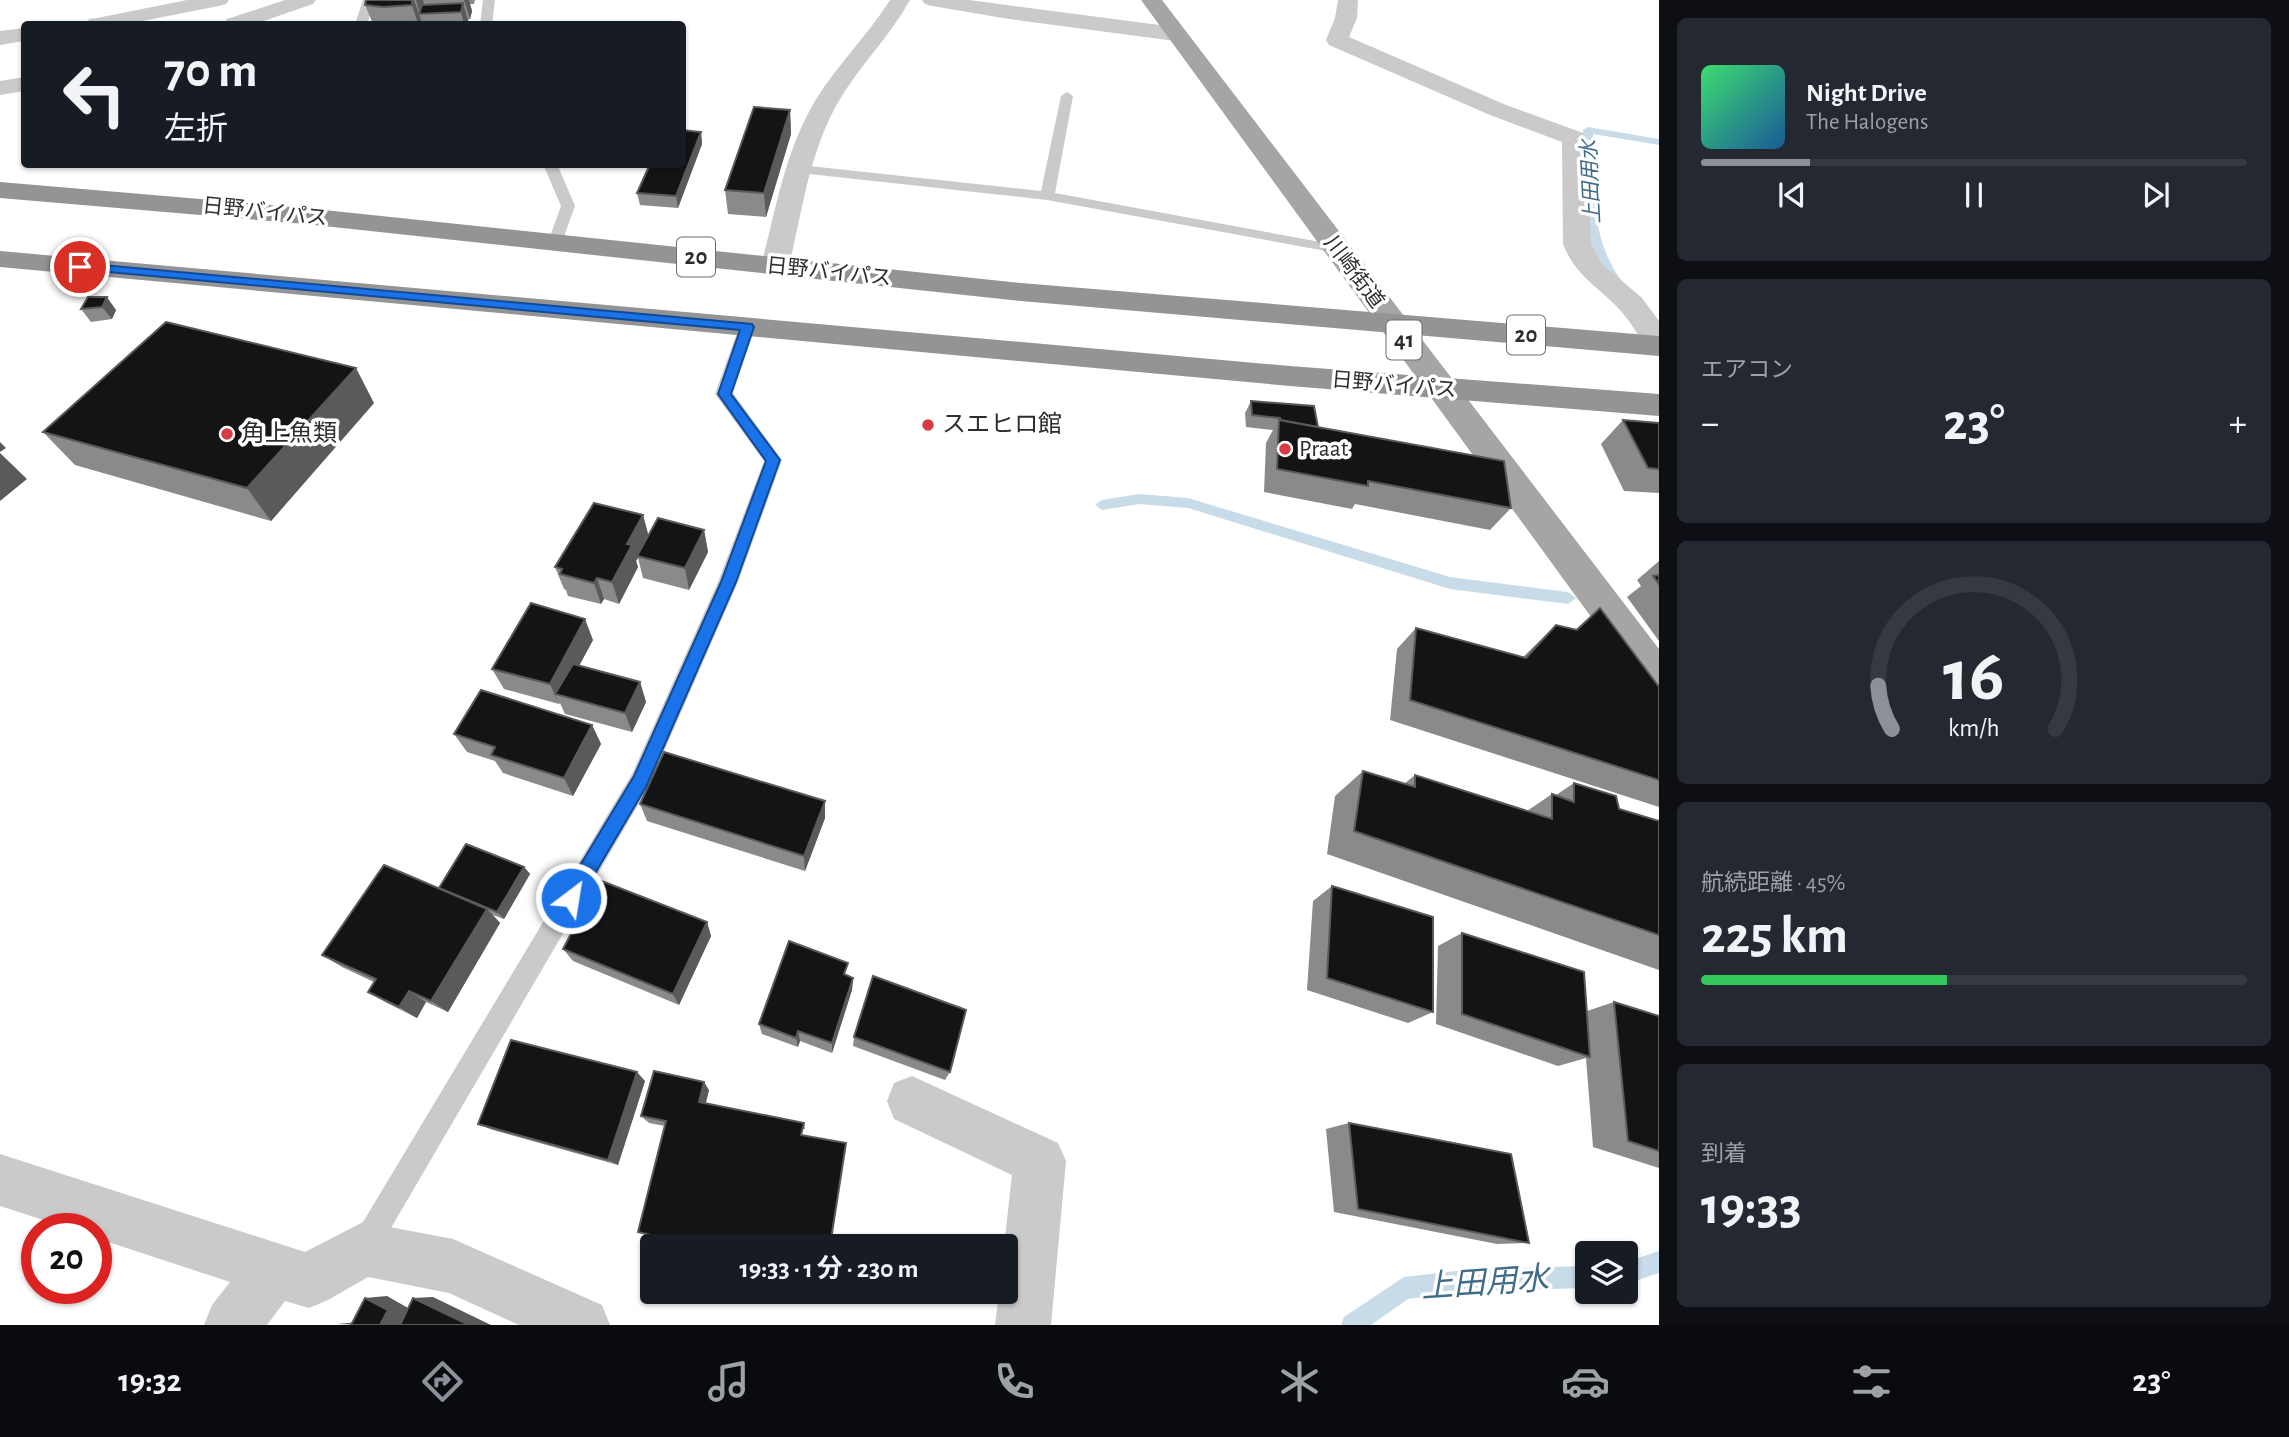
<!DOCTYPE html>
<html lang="ja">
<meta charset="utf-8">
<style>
:root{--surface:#171b24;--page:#242831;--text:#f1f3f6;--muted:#9ea1a6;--line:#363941;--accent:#8c9099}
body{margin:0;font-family:"Alegreya Sans","Noto Sans JP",sans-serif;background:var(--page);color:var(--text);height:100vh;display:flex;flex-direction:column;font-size:26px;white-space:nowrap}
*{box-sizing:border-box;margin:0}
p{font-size:23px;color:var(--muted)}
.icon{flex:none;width:38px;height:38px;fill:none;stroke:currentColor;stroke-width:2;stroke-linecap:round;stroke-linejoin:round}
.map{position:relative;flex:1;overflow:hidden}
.side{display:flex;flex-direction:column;gap:18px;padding:18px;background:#0d0f14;width:630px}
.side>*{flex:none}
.banner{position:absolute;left:21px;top:21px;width:665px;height:147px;border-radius:7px;box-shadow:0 2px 5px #0004;background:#171b24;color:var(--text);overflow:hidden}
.controls{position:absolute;left:1575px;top:1241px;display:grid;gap:14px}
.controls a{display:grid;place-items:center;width:63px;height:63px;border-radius:7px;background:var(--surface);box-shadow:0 2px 5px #0004;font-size:35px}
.speed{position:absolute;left:21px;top:1213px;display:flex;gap:14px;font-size:35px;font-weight:700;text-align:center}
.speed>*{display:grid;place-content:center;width:91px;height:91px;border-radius:50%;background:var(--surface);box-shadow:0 2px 5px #0004;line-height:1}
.speed .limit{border:10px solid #d22;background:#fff;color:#111}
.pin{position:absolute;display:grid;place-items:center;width:60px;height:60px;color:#fff;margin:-30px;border:4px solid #fff;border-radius:50%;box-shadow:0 2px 7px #0007}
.me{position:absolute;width:77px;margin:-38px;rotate:31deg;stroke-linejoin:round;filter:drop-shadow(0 0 5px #0008)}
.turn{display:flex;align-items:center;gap:24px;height:147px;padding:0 28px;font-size:32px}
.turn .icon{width:91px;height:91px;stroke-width:2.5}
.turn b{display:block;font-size:49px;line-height:60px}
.big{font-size:52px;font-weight:700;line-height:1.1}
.side .widget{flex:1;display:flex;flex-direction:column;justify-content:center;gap:10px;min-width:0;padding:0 24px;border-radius:10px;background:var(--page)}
.side .dial{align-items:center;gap:0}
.dial svg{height:182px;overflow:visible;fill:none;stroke:var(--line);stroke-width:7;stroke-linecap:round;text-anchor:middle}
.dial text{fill:var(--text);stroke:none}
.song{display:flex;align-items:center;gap:21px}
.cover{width:84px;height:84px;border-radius:10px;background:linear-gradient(135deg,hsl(140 70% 55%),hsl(210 70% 35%))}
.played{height:7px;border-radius:4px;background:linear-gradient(90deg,var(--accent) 20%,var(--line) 20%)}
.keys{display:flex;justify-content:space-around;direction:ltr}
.heat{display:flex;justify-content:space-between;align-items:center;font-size:38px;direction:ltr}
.charge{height:10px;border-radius:5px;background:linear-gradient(90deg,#34c759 45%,var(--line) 0)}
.trip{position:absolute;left:640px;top:1234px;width:378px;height:70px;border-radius:7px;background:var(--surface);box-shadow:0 2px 5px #0004;font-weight:700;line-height:70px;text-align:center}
.tabs{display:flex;height:112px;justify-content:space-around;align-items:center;background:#090b0e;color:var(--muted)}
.tabs .icon{width:49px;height:49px}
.tabs .current{color:var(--accent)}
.tabs b{font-size:32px;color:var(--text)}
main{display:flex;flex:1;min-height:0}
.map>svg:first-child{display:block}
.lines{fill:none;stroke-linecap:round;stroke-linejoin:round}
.stream{fill:#c8dbe8;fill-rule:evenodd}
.lane{fill:#cacaca;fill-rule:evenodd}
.street{fill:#cacaca;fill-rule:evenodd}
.primary{fill:#a5a5a5;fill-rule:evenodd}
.highway{fill:#949494;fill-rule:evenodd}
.wall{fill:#8a8a8a}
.shaded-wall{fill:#5a5a5a}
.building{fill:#141414;stroke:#5a5a5a;stroke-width:2}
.route{fill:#1a73e8;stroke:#114b97;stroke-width:2}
.poi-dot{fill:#d83a44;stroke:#fff;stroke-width:2.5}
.labels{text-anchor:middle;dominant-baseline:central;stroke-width:7;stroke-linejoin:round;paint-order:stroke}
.far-water-label{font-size:21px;font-style:italic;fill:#416c88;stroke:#fff}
.far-street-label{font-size:21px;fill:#2d2d2d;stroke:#fff}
.shield{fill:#fff;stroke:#6c6c6c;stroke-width:2}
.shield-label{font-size:23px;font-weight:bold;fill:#2d2d2d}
.poi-label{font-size:24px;fill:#2d2d2d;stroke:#fff;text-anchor:start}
.near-water-label{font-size:32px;font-style:italic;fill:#416c88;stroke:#fff}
</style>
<main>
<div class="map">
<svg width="1659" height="1325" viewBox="0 0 1659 1325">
<rect width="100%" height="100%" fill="#fff"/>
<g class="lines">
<!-- stream -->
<g class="stream">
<path d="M1588,127L1659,139V145L1593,134C1593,184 1590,237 1621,280L1615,284C1579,268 1583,164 1583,130Z"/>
<path d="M1139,494L1188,498L1450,577L1568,592L1576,598L1568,604L1450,589L1188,508L1139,504L1102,510L1095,505L1102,500Z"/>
<path d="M1659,1251V1273L1626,1284V1262Z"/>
<path d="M1587,1266V1288L1474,1291L1408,1299L1371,1325H1341L1344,1317L1404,1277L1474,1269Z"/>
</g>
<!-- lane -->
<g class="lane">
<path d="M363,0H375L367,24H355Z"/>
<path d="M483,0H495L492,24H480Z"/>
<path d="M1067,92L1073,96L1055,193L1337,245L1344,249L1337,253L1047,200L800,173L793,169L800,165L1041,191L1061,96Z"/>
<path d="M543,164H557L575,206L562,242L555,246L548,242L561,206Z"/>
<path d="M747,322L755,327L733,393L782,460L738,582L648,788L374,1257L364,1262L354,1257L349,1247L354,1237L632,774L718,582L764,461L715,394L739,327Z"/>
</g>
<!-- street -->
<g class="street">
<path d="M187,0H229L226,4L219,6L127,24H86L89,19L97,18Z"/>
<path d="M285,0H316L313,4L255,24H224L227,19Z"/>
<path d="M890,0H910C889,38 857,68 836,106C809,155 802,212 789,266L785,272L775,275L765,272L761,266C775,213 784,157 811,108C833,69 866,38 890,0Z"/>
<path d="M922,0H969L1175,27L1183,29L1186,34L1183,39L1175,41L1009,19L932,6L925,4Z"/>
<path d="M1338,0H1358L1357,18L1349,37L1506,105L1583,133L1586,138L1591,244L1602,264L1642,298L1659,321V354L1648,351C1639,337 1631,322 1620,310C1598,286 1576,277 1563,244L1562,142L1490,115L1329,45L1326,40L1335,18Z"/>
<path d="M24,28V41L0,45V31Z"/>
<path d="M24,77V91L0,95V81Z"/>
<path d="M912,1076L1058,1143L1066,1161L1051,1325H995L999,1292H1006L1004,1246L1012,1175L894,1119L887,1101L894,1083Z"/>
<path d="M0,1154L305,1252L363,1222L453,1239L602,1305L610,1325H519L449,1293L368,1277L328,1300L309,1308L285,1301L267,1325H204L212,1305L230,1282L96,1238V1228H68L0,1206Z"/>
</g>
<!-- primary -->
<path class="primary" d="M1141,0H1162L1659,649V696L1645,691Z"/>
<!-- highway -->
<g class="highway">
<path d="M0,182L305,208L1021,283L1659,336V356L1021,301L305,224L0,198Z"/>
<path d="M0,251L1290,366L1659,394V416L1290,386L0,267Z"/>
</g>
</g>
<!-- wall -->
<g class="wall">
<path d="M366,0H475L474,4H470L472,11L470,19L468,20L469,24H373L365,5Z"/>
<path d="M790,110L791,134L766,217L728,214L725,190Z"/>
<path d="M701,132L702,144L678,208L640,205L637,193Z"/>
<path d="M88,297L116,310L112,319L91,322L81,309Z"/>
<path d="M1251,401L1318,427L1511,508L1490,530L1355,504L1352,509L1264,492L1266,443L1273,430L1246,427L1245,413Z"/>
<path d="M374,403L271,521L75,465L43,432Z"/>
<path d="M1623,420L1659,423V493L1624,491L1601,444Z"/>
<path d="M643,515L648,536L704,530L708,552L689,590L643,578L638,558L636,561L638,567L619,604L604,599L601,604L568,596L566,590L564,589L555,567Z"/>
<path d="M1659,561V641L1627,597L1641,586L1637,580Z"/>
<path d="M1600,608L1659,687V807L1390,720L1397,649L1416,628L1523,657L1556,625L1575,630Z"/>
<path d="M593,640L579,665L640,682L646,702L632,732L565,714L560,703L559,704L504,689L492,669Z"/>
<path d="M592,725L601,744L573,796L503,773L495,761L467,752L454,734Z"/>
<path d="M1363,771L1404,784L1415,775L1527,811L1552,794L1556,795L1574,783L1619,809L1659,821V970L1327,854L1335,796Z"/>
<path d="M825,801V818L805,871L647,821L640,804Z"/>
<path d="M524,867L530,874L504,919L493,915L500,923L448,1012L426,1002L417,1018L387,1003L368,992L374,982L342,967L322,955L439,888Z"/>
<path d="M1332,886L1433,1012L1408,1023L1307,990L1313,901Z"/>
<path d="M707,922L711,936L679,1005L573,961L563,949Z"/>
<path d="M1462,933L1587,1011L1614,1002L1659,1016V1168L1593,1147L1586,1058L1558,1066L1436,1024L1438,946Z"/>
<path d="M847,976L853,978L852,990L832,1053L800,1041L798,1047L762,1034L759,1024Z"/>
<path d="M854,1037L950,1072L945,1080L853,1046Z"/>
<path d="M645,1081L618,1165L493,1130L478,1124Z"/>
<path d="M709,1090L706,1103L804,1123L805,1129L665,1126L649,1123L641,1116Z"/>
<path d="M1349,1123L1529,1243L1497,1244L1334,1212L1326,1129Z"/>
</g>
<!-- shaded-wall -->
<g class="shaded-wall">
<path d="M412,0H414L421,20L420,24H418L412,5Z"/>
<path d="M416,0H423L425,7L420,14Z"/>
<path d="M464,0H469L472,11L470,19Z"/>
<path d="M463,3L469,24H464L461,12Z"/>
<path d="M790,110L791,134L766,217L764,193Z"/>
<path d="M701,132L702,144L678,208L676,196Z"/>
<path d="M107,297L116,310L112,319L102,307Z"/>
<path d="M356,368L374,403L271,521L247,488Z"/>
<path d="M0,442L6,448L0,452Z"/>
<path d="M0,453L27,479L0,501Z"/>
<path d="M643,515L649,537L637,556L638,558L636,561L638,567L619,604L612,582L627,544Z"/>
<path d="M704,530L708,552L689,590L685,568Z"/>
<path d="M597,578L604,599L601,604L594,583Z"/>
<path d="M585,619L593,640L563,696L555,694L559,704L550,684Z"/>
<path d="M640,682L646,702L632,732L625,713Z"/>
<path d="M592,725L601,744L573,796L564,778Z"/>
<path d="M825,801V818L805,871L804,856Z"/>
<path d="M524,867L530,874L504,919L497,912Z"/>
<path d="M487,909L500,923L448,1012L431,1001Z"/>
<path d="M707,922L711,936L679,1005L673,994Z"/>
<path d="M853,978L852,990L832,1053V1043Z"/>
<path d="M409,991L426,1002L417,1018L399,1007Z"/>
<path d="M798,1031L800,1041L798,1047L796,1038Z"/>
<path d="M637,1072L645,1081L618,1165L608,1160Z"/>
<path d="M704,1082L709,1090L704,1109L699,1102Z"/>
<path d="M387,1296L408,1308L400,1325H380L365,1298Z"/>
<path d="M433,1297L491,1325H469L413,1298Z"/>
<path d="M360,1322L369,1325L337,1324Z"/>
</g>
<!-- building -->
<g class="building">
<path d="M366,0H412V5L383,7L365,5Z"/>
<path d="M463,3L461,12L419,14L422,5Z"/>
<path d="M460,22V24H412Z"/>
<path d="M754,107L790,110L764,193L725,190Z"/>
<path d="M682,130L701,132L676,196L637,193L650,164H682Z"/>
<path d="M88,297H107L102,307L81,309Z"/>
<path d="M166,322L356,368L247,488L43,432Z"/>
<path d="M1251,401L1314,406L1318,427L1280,420V418L1252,415Z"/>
<path d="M1279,420L1504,461L1511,508L1368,481V486L1277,469Z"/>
<path d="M1623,420L1659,423V469L1648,468Z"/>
<path d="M594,503L643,515L627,544L632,545L612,582L597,578L594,583L560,574L562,569L555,567Z"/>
<path d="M658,518L704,530L685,568L637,556Z"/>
<path d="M1659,575V584L1653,576Z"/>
<path d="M531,603L585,619L550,684L492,669Z"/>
<path d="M1600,608L1659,687V780L1410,700L1416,628L1526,658L1556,625L1577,630Z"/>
<path d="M573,664L640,682L625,713L555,694Z"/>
<path d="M481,690L592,725L564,778L491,755L495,747L454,734Z"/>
<path d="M664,752L825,801L804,856L640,804Z"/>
<path d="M1363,771L1415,787V775L1552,819V794L1574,802V783L1616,796L1619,809L1659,821V935L1354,831Z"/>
<path d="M466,844L524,867L497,912L439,888Z"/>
<path d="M384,865L487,909L431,1001L409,991L399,1007L368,992L376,979L322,955Z"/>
<path d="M599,880L707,922L673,994L563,949Z"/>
<path d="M1332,886L1433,917V1012L1327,978Z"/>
<path d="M1462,933L1584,972L1590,1057L1462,1014Z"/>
<path d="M789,941L848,963L844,974L853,978L832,1043L798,1031L796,1038L759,1024Z"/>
<path d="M873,976L966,1010L950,1072L854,1037Z"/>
<path d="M1614,1002L1659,1016V1151L1628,1141Z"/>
<path d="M511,1040L637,1072L608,1160L478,1124Z"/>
<path d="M654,1071L704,1082L699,1102L804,1123L801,1135L846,1143L830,1246H700L638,1232L666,1121L641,1116Z"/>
<path d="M1349,1123L1511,1154L1529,1243L1358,1209Z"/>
<path d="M365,1298L388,1310L380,1325H351Z"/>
<path d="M413,1298L469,1325H400Z"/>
</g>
<!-- route -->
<path class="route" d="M80,263L752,324L754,327L731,394L780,460L736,582L646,787L577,904L571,907L564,904L561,898L564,892L634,776L721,582L766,461L718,394L740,330L76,269V264Z"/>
<!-- markers -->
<g class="poi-dot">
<circle cx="928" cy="425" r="7"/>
<circle cx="227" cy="434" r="7"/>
<circle cx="1285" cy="449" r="7"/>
</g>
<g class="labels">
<!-- far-water labels -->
<g class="far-water-label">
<text transform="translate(1591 182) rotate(-93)">上田用水</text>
</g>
<!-- far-street labels -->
<g class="far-street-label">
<text transform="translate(265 212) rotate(6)">日野バイパス</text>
<text transform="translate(829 272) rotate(6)">日野バイパス</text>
<text transform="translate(1354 272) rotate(53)">川崎街道</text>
<text transform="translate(1394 385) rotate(5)">日野バイパス</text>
</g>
<!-- shield labels -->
<g class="shield">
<rect x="677" y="237.5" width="38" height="39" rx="5"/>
<rect x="1507" y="315.5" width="38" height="39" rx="5"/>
<rect x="1386.5" y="320.5" width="35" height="39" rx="5"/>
</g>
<g class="shield-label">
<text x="696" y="257">20</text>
<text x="1526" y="335">20</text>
<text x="1404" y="340">41</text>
</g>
<!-- poi labels -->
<g class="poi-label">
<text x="942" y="425">スエヒロ館</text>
<text x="241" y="434">角上魚類</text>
<text x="1299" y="449">Praat</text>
</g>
<!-- near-water labels -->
<g class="near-water-label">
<text transform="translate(1485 1283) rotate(-4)">上田用水</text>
</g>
</g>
</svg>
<div class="controls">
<a><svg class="icon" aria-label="layers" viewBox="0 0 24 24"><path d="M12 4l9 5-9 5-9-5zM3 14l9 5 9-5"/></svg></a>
</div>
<div class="speed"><div class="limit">20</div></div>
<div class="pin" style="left:80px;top:267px;background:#d93025"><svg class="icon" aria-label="arrive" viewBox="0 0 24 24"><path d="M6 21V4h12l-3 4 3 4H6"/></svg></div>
<svg class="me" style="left:571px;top:898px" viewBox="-20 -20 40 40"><circle r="17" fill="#1a73e8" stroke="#fff" stroke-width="3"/><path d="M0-11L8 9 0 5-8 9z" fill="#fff"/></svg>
<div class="trip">19:33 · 1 分 · 230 m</div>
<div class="banner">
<div class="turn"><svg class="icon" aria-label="left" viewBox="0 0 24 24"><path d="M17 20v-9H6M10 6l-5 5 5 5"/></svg><div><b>70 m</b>左折</div></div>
</div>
</div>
<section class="side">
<div class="widget">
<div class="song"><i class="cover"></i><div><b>Night Drive</b><p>The Halogens</p></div></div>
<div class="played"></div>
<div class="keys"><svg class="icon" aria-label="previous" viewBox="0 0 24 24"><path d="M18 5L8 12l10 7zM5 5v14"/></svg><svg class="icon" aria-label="pause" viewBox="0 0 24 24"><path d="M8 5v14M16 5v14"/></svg><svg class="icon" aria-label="next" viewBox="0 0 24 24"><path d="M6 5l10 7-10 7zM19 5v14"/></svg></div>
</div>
<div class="widget"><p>エアコン</p>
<div class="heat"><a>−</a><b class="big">23°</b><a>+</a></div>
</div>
<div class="widget dial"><svg viewBox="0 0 100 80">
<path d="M14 69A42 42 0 1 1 86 69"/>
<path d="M14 69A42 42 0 0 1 8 50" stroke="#8c9099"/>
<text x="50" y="56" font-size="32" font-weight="700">16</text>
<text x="50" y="72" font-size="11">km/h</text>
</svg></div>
<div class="widget"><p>航続距離 · 45%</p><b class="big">225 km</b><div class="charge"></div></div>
<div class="widget"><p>到着</p><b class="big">19:33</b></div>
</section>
</main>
<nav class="tabs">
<b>19:32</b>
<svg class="icon current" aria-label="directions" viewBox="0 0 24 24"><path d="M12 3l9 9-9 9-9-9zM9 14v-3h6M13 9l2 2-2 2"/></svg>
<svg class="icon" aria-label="music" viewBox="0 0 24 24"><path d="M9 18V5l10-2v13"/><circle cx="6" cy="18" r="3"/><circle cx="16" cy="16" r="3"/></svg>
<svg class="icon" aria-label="phone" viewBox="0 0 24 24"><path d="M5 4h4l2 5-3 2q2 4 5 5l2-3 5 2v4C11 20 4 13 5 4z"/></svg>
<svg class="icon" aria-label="climate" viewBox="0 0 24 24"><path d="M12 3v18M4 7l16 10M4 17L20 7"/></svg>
<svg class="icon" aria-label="car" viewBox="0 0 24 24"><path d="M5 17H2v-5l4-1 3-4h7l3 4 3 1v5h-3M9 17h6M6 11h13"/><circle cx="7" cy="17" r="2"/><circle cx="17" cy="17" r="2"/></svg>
<svg class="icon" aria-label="filters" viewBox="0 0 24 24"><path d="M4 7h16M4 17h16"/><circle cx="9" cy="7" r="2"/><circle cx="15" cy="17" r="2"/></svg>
<b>23°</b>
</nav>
